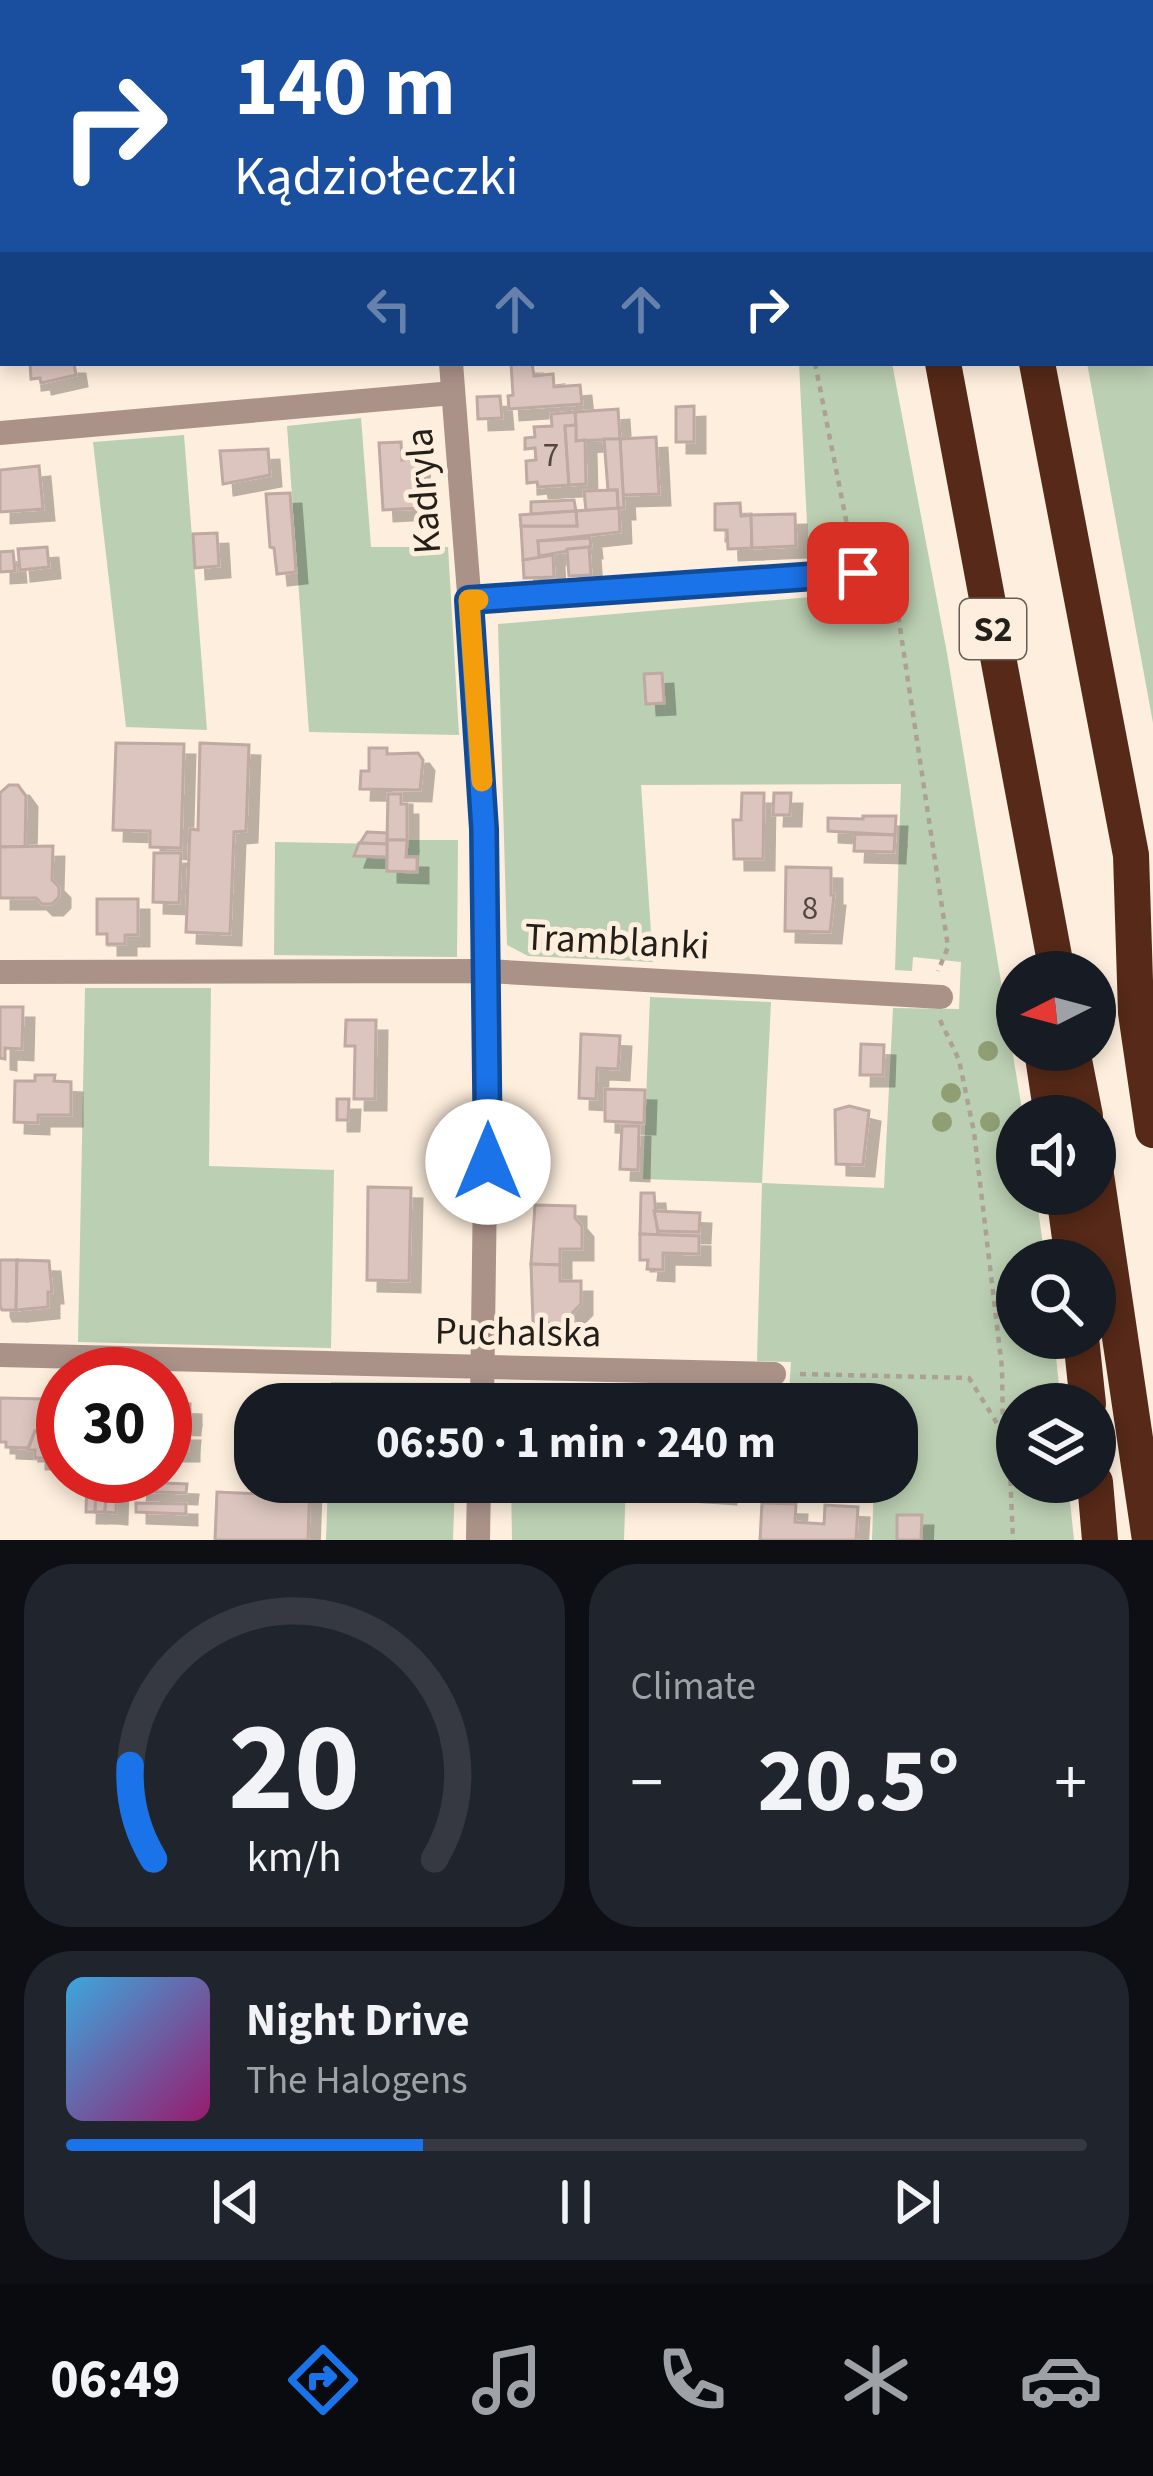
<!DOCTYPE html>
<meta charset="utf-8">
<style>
:root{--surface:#171b24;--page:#20242c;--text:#f1f3f6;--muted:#9ea1a6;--line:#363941;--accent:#1a73e8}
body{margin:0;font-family:"Source Sans 3",sans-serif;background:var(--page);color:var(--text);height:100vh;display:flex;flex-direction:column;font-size:45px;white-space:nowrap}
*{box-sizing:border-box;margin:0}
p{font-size:39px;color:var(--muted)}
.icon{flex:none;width:66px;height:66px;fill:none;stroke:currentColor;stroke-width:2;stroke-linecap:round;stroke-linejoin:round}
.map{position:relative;height:1540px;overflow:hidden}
.side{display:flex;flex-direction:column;gap:24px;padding:24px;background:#0d0f14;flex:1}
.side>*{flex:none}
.top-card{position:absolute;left:0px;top:0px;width:1155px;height:366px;box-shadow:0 6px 18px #0003;background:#1a4fa0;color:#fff;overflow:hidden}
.needle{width:78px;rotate:264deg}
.buttons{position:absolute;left:996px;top:951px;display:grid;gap:24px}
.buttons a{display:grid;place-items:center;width:120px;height:120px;border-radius:50%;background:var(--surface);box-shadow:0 6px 18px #0003;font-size:60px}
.speed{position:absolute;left:36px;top:1347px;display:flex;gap:24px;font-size:60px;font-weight:700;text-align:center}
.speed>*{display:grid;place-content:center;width:156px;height:156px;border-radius:50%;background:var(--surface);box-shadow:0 6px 18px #0003;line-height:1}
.speed .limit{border:18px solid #d22;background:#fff;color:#111}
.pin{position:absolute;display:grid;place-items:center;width:102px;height:102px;color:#fff;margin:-51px;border-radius:24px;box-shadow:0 6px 18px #0006}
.me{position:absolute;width:132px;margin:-66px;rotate:0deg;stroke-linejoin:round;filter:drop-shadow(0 0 9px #0008)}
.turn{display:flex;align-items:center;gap:42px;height:252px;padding:0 36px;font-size:54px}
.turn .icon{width:156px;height:156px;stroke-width:2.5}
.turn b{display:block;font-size:84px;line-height:102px}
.lanes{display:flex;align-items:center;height:114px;padding:0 36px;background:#0003;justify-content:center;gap:60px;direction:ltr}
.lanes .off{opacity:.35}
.big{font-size:90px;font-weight:700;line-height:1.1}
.side .widget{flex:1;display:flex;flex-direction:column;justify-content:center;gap:18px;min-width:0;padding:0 42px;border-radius:48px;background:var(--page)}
.side .dial{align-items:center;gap:0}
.dial svg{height:312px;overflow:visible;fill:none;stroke:var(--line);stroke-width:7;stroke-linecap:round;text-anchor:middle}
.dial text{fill:var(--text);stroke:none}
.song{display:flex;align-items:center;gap:36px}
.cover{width:144px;height:144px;border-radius:18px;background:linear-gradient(135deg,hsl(200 70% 55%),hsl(320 70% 35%))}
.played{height:12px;border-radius:6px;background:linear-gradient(90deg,var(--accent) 35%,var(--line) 35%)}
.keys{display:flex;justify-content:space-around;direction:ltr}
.heat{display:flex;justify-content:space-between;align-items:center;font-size:66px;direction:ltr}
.side .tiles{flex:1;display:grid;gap:24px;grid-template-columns:1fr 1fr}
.widget:last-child{grid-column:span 2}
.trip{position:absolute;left:234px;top:1383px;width:684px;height:120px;border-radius:48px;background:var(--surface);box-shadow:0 6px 18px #0003;font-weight:700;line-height:120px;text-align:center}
.dock{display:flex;height:192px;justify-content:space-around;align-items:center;background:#090b0e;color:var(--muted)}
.dock .icon{width:84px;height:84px}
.dock .on{color:var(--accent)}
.dock b{font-size:54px;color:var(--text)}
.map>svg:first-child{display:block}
.green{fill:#bbcfb2}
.building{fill:#dcc5be;stroke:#bfa9a2;stroke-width:3;filter:url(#shadow)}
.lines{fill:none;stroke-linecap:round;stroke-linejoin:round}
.path{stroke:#aca194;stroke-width:4.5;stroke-dasharray:6 6;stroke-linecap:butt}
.lane{stroke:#aa9289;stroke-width:12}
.street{stroke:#aa9289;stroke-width:24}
.highway{stroke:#562918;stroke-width:36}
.tree{fill:#8f9e73}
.route-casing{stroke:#114b97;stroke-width:30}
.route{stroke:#1a73e8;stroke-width:21}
.slow{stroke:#f59e0b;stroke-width:21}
.labels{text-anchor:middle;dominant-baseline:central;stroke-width:10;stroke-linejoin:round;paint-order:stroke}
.number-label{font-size:33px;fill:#524842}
.shield{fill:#fdeedd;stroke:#655d54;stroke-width:3}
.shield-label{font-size:36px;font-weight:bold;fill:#241f19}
.street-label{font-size:39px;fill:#241f19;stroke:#fdeedd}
</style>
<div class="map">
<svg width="1153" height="1540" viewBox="0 0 1153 1540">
<defs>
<filter id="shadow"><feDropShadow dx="11" dy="11" stdDeviation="0" flood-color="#0004"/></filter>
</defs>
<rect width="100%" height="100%" fill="#fdeedd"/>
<!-- green -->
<g class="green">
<path d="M1152,37L1153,42V723L1087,363H1152Z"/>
<path d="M799,363H892L947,653L1023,1116H1017V1194H1036L1045,1260H1017V1338H1054L1061,1404H1017V1482H1068L1074,1540H872L874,1482H897V1404H877L876,1386L789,1393L791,1362L757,1361L762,1183L643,1179L650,997L771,1002L762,1183L884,1188L893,1008L959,1009L961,962L913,957L912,971L895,970L901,784L641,785L653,962L528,956L507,945L498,624L811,597V583L873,580L871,528L822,531L821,564H809Z"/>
<path d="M361,418L371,547H448L459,735L309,732L287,426Z"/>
<path d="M184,435L207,730L126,727L93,442Z"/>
<path d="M387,840H458L457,957L274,955L275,842L386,844Z"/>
<path d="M85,988H211L209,1166L334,1170L331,1348L78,1342Z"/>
<path d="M331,1382L458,1383V1404H331Z"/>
<path d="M511,1387L628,1389V1404H511Z"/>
<path d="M328,1482H455L453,1540H326Z"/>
<path d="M511,1482H626L624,1540H512Z"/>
</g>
<!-- building -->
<g class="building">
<path d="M30,363H74L76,375L41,383L40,378L31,379Z"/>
<path d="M511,363H532L534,376L553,374L554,387L580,385L582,404L509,409L508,396L513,395Z"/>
<path d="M500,396L502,418L478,419L477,397Z"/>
<path d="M694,406V442H676V407Z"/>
<path d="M618,409L620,439L576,441L575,412Z"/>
<path d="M575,412L576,425L565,426L569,485L538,487L537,482L527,483L526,461L536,460L535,448L525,449V438L535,437L534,427L552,426L551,414Z"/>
<path d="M576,425V441L585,440L586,484L569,485L565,426Z"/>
<path d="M656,437L659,494L623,495L620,439Z"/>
<path d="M604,439H620L624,508H618L617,490H608Z"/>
<path d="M401,442L402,460L418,458L421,508L383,510L379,443Z"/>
<path d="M268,449L270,475L223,484L220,451Z"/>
<path d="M39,466L43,509L0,512V470Z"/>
<path d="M617,490L618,508L586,511L584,491Z"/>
<path d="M290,493L296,572L277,574L274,548L270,547L266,494Z"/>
<path d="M574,500L576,511L531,514V502Z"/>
<path d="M740,503L741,516L751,515L752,548L728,549L727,530H715V504Z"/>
<path d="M619,508L620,532L538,541L540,559L523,560L521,526H577L576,511Z"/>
<path d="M576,511L577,526H521L520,515Z"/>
<path d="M795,514L796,546L752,548L751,515Z"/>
<path d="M217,533L219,566L195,568L193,534Z"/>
<path d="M590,538L591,547L539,556L538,541Z"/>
<path d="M47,547L49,567L20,570L18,549Z"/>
<path d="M589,547L591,575L569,576L567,549Z"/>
<path d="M13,551L15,571L0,572V552Z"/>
<path d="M553,555L554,577L524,578L523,560Z"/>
<path d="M662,673L664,703L646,704L644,674Z"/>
<path d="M116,743L184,744L181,848L150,847V831L113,830Z"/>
<path d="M200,743L249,745L246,831L234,832L230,934L186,932L190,829L198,830Z"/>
<path d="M369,748H387V754L418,753L423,760L420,790L360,789L361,771H369Z"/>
<path d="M9,785H18L26,796L25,847H0V793Z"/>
<path d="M742,793H764L763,859H734L733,820H741Z"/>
<path d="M774,793H791L790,815H773Z"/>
<path d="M388,794H401V804H407V840H387Z"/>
<path d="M863,816H896L895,835L828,831V818L863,819Z"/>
<path d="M367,832L387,833V844L360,843Z"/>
<path d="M855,834L895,835L894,852L854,851Z"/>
<path d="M387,840H407L406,857H417V872L387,871Z"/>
<path d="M359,843L387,844V857L354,856Z"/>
<path d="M53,846L52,880L59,887V897L52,904H42L36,898H0V847Z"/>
<path d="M154,853H181L179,903L153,902Z"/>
<path d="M786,867L831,868V895H834L830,932L785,931Z"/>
<path d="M97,899H138V935H125V944H107V934H97Z"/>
<path d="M0,1007H23L22,1049L5,1048V1059L0,1058Z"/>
<path d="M346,1020H376L375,1099H354L355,1046H345Z"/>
<path d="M581,1034L620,1036L618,1069L597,1068L596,1099L579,1098Z"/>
<path d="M861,1044L884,1045L883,1075H860Z"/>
<path d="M35,1075H55L54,1081L71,1082V1115H38V1123L14,1122L15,1081H35Z"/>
<path d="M605,1089L645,1090L644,1123L605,1121Z"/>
<path d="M337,1099H349L348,1120H337Z"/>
<path d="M849,1106L869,1111L863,1165L836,1164L835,1110Z"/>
<path d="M622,1126H639L638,1170L620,1169Z"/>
<path d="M368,1187L411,1188L409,1281L367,1280Z"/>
<path d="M641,1193H654L658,1235L640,1234Z"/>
<path d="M535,1205L575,1206V1218L582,1226V1249H560V1265L531,1264Z"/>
<path d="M654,1211L700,1213L699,1232L658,1231Z"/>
<path d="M640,1234L699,1236V1254L663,1253V1270L647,1269L648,1260H640Z"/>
<path d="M0,1260H17L16,1310H2L0,1306Z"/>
<path d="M17,1260L49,1261L52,1292H48V1307L16,1310Z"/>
<path d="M531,1264L560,1265V1281H581V1304L573,1312V1324L533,1323Z"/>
<path d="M0,1398L45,1399L47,1430L35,1431L28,1448L6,1447V1442H0Z"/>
<path d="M165,1403L190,1404V1414L165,1413Z"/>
<path d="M165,1413L190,1414L189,1424L165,1423Z"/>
<path d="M59,1428L58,1458H35V1450H28L35,1431Z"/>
<path d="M165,1430H189L188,1440H165Z"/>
<rect x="165" y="1440" width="23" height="10"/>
<path d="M87,1476H97L95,1512H86Z"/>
<path d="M97,1476H107L105,1512H95Z"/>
<path d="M107,1476H117L116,1513L105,1512Z"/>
<path d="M137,1482L187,1484L186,1493L136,1491Z"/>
<path d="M276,1482H310L308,1540H215L217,1492L264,1494V1484Z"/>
<path d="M681,1482H726L725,1493L680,1490Z"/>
<path d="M136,1503L186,1504V1514L136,1512Z"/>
<path d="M762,1503L796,1504L795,1522L824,1524L825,1505L858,1507L856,1540H760Z"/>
<path d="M897,1515H922L921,1540H897Z"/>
</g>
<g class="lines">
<!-- path -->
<g class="path">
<path d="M689,3L690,0"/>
<path d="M815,363L852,550"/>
<path d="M881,578L893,581L948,947L938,971"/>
<path d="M940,1020L959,1060L974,1132L1002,1368L1003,1433L1010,1471L1013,1540"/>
<path d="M800,1374L969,1378L1000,1428"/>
</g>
<!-- lane -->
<path class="lane" d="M739,3V0"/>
<!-- street -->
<g class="street">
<path d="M429,0V3"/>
<path d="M451,363L480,734L488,971L482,1404"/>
<path d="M0,433L453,393"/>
<path d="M469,600L858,573"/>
<path d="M0,972L488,971L941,997"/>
<path d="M0,1355L774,1374"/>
<path d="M478,1540L479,1482"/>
</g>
<!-- highway -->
<g class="highway">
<path d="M873,0V3"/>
<path d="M967,0V3"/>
<path d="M943,363L1057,972"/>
<path d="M1037,363L1131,855L1136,1013L1153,1130"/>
<path d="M1042,1050L1052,1116"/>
<path d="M1072,1050L1085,1116"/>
<path d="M1095,1168L1150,1540"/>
<path d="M1064,1194L1073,1260"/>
<path d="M1081,1338L1088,1404"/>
<path d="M1095,1482L1100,1540"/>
</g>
</g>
<!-- trees -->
<g class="tree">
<circle cx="988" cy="1051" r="10"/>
<circle cx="951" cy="1093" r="10"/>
<circle cx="942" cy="1122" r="10"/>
<circle cx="990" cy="1122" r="10"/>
</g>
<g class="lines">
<defs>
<path id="route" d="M488,1162L484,829L469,600L858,573"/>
</defs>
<!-- route casing -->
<use href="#route" class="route-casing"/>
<!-- route -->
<use href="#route" class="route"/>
<!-- slow -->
<path class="slow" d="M478,600H469L482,781"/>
</g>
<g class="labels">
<!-- number labels -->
<g class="number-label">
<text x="551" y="455">7</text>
<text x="810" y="908">8</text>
</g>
<!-- shield labels -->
<rect class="shield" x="960" y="599" width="66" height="60" rx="9"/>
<g class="shield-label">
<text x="993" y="629">S2</text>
</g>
<!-- street labels -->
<g class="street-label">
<text transform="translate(424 491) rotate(-94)">Kadryla</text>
<text transform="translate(617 942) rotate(3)">Tramblanki</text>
<text transform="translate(518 1333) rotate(1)">Puchalska</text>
</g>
</g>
</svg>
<div class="buttons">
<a><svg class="needle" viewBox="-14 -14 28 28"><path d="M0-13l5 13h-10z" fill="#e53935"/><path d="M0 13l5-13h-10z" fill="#9ea1a6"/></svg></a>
<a><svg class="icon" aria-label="sound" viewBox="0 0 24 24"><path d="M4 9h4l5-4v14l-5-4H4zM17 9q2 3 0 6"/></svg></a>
<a><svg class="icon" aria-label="search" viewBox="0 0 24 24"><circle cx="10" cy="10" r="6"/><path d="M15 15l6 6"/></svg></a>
<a><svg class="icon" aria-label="layers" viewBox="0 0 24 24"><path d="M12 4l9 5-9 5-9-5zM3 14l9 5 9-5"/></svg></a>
</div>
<div class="speed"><div class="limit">30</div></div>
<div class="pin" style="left:858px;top:573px;background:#d93025"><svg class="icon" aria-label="arrive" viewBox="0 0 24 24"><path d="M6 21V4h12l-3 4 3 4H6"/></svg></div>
<svg class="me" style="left:488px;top:1162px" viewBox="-20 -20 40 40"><circle r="19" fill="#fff"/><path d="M0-13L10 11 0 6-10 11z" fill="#1a73e8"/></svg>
<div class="trip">06:50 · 1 min · 240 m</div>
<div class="top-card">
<div class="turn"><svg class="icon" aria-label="right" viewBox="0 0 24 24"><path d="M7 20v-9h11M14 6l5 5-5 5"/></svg><div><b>140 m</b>Kądziołeczki</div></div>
<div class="lanes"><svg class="icon off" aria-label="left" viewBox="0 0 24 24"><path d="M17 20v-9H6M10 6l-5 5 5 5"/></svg><svg class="icon off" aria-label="ahead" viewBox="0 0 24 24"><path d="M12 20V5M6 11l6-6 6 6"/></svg><svg class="icon off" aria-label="ahead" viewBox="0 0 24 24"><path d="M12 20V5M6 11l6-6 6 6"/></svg><svg class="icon" aria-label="right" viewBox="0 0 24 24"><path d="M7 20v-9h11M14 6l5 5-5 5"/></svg></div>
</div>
</div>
<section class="side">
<div class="tiles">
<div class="widget dial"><svg viewBox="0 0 100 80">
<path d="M14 69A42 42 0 1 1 86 69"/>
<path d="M14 69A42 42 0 0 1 8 45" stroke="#1a73e8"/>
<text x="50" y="56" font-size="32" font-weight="700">20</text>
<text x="50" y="72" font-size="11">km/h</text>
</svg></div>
<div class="widget"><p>Climate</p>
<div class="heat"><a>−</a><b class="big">20.5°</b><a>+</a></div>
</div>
<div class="widget">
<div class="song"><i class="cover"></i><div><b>Night Drive</b><p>The Halogens</p></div></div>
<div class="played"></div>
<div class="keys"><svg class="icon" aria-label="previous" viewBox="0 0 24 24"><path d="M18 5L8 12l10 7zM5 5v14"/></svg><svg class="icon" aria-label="pause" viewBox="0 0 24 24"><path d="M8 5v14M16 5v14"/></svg><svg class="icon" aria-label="next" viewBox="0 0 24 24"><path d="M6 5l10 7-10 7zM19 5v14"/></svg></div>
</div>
</div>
</section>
<nav class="dock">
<b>06:49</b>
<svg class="icon on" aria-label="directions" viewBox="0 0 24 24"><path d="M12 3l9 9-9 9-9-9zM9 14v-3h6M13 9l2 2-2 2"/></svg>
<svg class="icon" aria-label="music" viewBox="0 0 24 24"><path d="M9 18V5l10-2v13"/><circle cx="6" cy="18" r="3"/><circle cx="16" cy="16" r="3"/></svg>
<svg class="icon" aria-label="phone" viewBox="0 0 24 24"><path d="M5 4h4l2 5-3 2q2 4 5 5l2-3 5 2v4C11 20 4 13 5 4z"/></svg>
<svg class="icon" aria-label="climate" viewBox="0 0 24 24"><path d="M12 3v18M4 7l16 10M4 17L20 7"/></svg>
<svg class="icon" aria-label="car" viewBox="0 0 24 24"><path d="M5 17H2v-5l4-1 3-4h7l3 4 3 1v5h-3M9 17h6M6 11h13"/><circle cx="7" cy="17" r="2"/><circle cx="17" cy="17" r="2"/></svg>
</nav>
